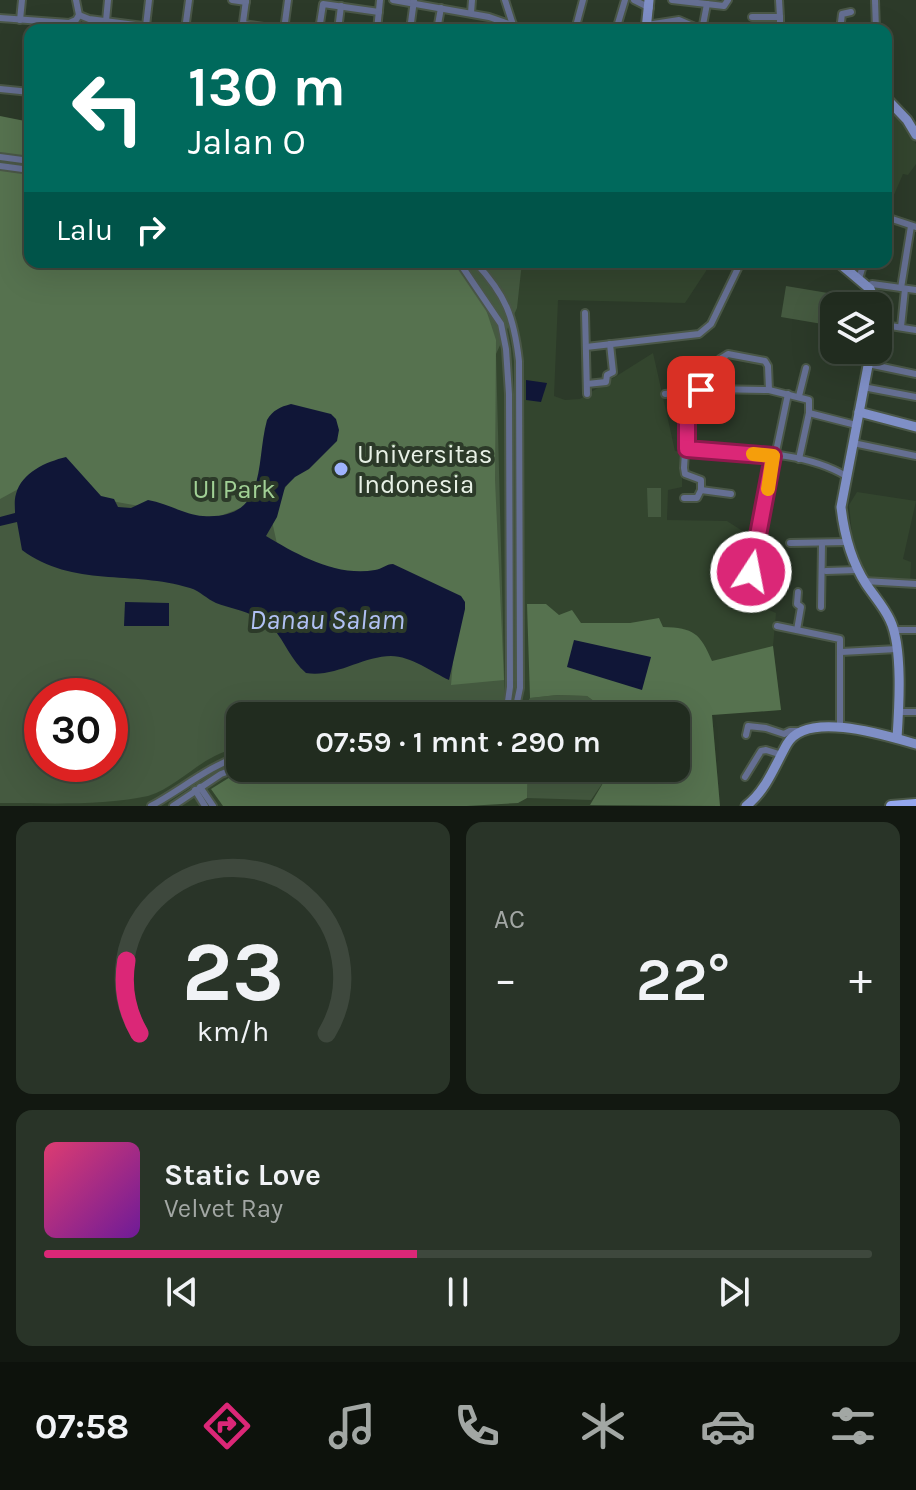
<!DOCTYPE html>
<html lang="id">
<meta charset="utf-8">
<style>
:root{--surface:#212c1f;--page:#293428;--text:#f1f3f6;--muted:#a2a7a4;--line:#3e483d;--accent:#db2777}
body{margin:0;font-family:Karla,sans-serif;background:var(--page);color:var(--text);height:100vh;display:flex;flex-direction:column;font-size:30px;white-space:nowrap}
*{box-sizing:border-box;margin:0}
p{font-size:26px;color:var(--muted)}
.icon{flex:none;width:44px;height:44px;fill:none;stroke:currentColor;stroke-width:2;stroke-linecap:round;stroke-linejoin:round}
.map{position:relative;height:806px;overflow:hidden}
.drawer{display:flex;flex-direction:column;gap:16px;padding:16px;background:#121811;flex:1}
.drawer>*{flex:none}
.guide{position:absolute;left:24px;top:24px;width:868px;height:244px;border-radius:16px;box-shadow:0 8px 32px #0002,0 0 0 2px var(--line);background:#00695c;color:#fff;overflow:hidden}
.tools{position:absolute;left:820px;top:292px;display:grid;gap:16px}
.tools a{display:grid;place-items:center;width:72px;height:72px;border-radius:16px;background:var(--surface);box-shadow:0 8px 32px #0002,0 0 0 2px var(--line);font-size:40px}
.speed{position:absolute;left:24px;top:678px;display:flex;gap:16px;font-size:40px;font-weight:700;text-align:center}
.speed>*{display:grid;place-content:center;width:104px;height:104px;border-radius:50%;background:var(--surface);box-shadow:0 8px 32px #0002,0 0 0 2px var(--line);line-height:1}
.speed .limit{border:12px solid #d22;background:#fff;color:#111}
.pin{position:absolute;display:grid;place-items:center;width:68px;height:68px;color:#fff;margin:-34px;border-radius:16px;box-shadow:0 4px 12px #0006}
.me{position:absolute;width:88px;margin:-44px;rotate:11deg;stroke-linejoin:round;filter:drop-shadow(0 0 6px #0008)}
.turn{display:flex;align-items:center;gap:28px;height:168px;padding:0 32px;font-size:36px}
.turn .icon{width:104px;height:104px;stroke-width:2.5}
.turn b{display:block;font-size:56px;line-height:68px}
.then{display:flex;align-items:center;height:76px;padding:0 32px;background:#0003;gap:16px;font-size:30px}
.big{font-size:60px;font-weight:600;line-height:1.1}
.drawer .widget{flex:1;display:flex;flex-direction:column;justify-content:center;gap:12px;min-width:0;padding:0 28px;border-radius:16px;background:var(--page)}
.drawer .dial{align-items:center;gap:0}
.dial svg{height:208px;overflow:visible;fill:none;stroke:var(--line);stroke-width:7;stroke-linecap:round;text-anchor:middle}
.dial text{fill:var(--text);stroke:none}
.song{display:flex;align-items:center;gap:24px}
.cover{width:96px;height:96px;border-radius:12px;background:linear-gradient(135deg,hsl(340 70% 55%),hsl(280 70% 35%))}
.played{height:8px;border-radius:4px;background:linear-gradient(90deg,var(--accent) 45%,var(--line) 45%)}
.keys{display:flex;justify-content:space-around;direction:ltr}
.heat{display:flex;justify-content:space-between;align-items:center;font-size:44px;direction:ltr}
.drawer .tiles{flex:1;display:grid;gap:16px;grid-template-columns:1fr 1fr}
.widget:last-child{grid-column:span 2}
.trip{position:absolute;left:226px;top:702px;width:464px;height:80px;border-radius:16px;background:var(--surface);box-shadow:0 8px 32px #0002,0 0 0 2px var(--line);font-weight:600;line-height:80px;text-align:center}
.menu{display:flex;height:128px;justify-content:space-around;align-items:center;background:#0d120c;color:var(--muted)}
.menu .icon{width:56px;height:56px}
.menu .selected{color:var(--accent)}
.menu b{font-size:36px;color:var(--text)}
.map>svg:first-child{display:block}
.built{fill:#33452e;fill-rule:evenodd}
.green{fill:#455a40;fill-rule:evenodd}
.forest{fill:#56724f}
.water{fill:#101637}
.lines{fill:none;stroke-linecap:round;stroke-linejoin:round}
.street-casing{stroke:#4a5747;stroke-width:10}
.secondary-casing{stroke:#4a5747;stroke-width:13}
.primary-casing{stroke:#4a5747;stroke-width:14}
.street{stroke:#656f92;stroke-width:6}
.secondary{stroke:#7f8fc6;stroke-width:9}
.primary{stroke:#94a7ee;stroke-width:10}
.route-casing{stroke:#8e194d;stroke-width:20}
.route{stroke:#db2777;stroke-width:14}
.slow{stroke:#f59e0b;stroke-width:14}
.poi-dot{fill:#9fb3fd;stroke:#2c3a29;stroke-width:3}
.labels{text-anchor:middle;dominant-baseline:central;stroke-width:8;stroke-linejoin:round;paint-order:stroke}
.poi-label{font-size:26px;fill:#e7f0e5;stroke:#2c3a29;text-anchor:start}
.park-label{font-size:26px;fill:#a1d095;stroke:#2c3a29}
.water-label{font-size:28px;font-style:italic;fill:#b0c0f3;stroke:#2c3a29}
</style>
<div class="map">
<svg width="916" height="806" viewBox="0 0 916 806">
<rect width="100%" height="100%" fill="#2c3a29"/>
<!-- built -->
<g class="built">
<path d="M886,110L898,111L916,144V164L908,175L903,174L893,197H886Z"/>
<path d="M0,120L30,262H709L706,271L685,303L558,300L554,396L565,400L580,399L653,353L675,451L682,452V487L668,490L667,520L727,521L758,541L752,575L755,604L776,613L773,646L781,710L712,714L720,806H0ZM42,696H110V764H42ZM240,716H676V768H240Z"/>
<path d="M857,492L916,501L903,559L911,562L910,582L872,581L861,567L852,534L849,505Z"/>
</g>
<!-- green -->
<g class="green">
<path d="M0,122L30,262H522L517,308L496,354L505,704L499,716H240V748C204,752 181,786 148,796C103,806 46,803 0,803ZM42,696H110V764H42Z"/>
<path d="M786,286L858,298L857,306H834V326L781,317Z"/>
<path d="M647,488H661V517H648Z"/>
<path d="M557,695L587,696L614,716H530V698Z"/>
<path d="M528,768H608L606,778L591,800L527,798Z"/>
</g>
<!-- forest -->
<g class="forest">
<path d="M0,116L30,122V262H461L478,285L496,340L495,480L504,680L451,685L458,603L281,562L270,512L326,424L246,506L212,519L100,499L33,481L0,499Z"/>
<path d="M527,604H546L559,615L572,610L581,623H630L659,618L663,627C694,628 700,633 712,661L773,646L781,710L712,715L720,806L590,805L606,778L608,768H676V716H614L587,696L557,695L530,698V716H524L530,698Z"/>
<path d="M262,768L444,776L476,772L484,768H528L527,798L518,803L467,806H223L211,789L235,774Z"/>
</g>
<!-- water -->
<g class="water">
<path d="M526,380L547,383L541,402L526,400Z"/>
<path d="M291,404L331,414L336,419L339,430L337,441L309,469L295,477L285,487L277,517L266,536C296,554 336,577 375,570C382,569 386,564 393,564L461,596L465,602V609L449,680C432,672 411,656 391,656C363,656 335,678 306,673C291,660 285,642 273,628C258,613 235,610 216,603C207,599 200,591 190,588C132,570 73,588 22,550L17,522L0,526V517L15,513C15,507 14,500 16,494C22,472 46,462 66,457L101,496L114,499L118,507L131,508L148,500C167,503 185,515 203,516C269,520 255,463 267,420C273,410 280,407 291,404Z"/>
<path d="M125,602L169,603V626H124Z"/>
<path d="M574,640L651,657L642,690L567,667Z"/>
</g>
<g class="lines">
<defs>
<g id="street">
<path d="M76,0L79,15"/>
<path d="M232,0L246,2"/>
<path d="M393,0L489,17L526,30"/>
<path d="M505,0L513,25"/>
<path d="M634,0L650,8"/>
<path d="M672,0L724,6L728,0"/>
<path d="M779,0L780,17"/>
<path d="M875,0L876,30"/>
<path d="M471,13L472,0"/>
<path d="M79,15L89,19L174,30"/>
<path d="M752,17H780V30"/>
<path d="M0,18L69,23L76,20L79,15"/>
<path d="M20,20L22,0"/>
<path d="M106,21L108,0"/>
<path d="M243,24L284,30"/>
<path d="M647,25L679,20L702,30"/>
<path d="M146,26L149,0"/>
<path d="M185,30L189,0"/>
<path d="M242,30L246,0"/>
<path d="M284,30L288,0"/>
<path d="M319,30L323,4L379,12"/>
<path d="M338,30L341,6"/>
<path d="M377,30L380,0"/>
<path d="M410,30L414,0"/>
<path d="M437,30L441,8"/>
<path d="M575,30L583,0"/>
<path d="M616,30L625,0"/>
<path d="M702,30L707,4"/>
<path d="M840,30L842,14L851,12"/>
<path d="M0,89L30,92"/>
<path d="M0,157L30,161"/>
<path d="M0,166L30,170"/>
<path d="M886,217L916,227"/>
<path d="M459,262L501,324L506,349L509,394L510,687L506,716"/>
<path d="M475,262C506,295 514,317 519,361L520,688L514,716"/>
<path d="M859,279L864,262"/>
<path d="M868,286L872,284L916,290"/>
<path d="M901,288L911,226"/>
<path d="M585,313L587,394"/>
<path d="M878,324L916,330"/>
<path d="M901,327L905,289"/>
<path d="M586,347L699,334L711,324L741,262"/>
<path d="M868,364L916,374"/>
<path d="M587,384L606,382L607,375L613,372L610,344"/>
<path d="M863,387L916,397"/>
<path d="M710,389L769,390L809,400V413L799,459"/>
<path d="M665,394L701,390L717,385L720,379V359L728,354L765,361L768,366L769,390"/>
<path d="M799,396L806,368"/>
<path d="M809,413L856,425"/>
<path d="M853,443L916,456"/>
<path d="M687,449C738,453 801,449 846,476"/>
<path d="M701,490L731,494"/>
<path d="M684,498H697L701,490V480L685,474L684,468L687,420L694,392"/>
<path d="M790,543L848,542"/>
<path d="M826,571L858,570"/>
<path d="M751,572L788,394"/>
<path d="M864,581L916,584"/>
<path d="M821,607L822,544"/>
<path d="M777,626L840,639V728"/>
<path d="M797,630L801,607L797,604L798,592"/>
<path d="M894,630H916"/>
<path d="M841,652L897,649"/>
<path d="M898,712H916"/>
<path d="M746,735L748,726L766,728L784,734L790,731H798"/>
<path d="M424,768H450"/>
<path d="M745,777L761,751L766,750L782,755"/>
<path d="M200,787L213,806"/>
<path d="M195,790L205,806"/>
<path d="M151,806C179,791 211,765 240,756"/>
<path d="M173,806L221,774L240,767"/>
</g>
<g id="secondary">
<path d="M646,30L649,0"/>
<path d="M886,98L907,120L916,135"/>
<path d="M838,262L870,289L877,306"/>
<path d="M871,350L841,507C844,533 851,561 866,584C874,596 884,607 890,620C903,647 899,708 897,738"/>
<path d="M859,412L916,427"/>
<path d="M746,806C766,791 775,765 787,744C806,710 885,735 916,744"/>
</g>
<path id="primary" d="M891,806L916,804"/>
</defs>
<!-- street casing -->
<use href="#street" class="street-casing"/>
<!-- secondary casing -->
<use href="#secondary" class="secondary-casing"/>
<!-- primary casing -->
<use href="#primary" class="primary-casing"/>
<!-- street -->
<use href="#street" class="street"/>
<!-- secondary -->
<use href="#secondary" class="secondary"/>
<!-- primary -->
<use href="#primary" class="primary"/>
</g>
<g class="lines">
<defs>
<path id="route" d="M701,390L694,392L687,420V449L773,456L751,572"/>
</defs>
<!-- route casing -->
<use href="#route" class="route-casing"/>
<!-- route -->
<use href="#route" class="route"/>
<!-- slow -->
<path class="slow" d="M753,454L773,456L768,489"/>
</g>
<!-- markers -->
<circle class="poi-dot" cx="341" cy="469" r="8"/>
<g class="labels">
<!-- poi labels -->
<g class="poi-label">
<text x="357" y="454">Universitas<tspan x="357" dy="30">Indonesia</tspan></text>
</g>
<!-- park labels -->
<g class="park-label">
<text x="234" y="489">UI Park</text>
</g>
<!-- water labels -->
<g class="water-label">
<text x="327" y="619">Danau Salam</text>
</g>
</g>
</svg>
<div class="tools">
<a><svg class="icon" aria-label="layers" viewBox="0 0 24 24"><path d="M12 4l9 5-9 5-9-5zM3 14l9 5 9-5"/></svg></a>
</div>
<div class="speed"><div class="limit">30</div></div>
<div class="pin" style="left:701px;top:390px;background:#d93025"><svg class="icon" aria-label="arrive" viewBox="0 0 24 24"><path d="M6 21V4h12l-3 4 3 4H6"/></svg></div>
<svg class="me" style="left:751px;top:572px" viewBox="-20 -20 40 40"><circle r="17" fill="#db2777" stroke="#fff" stroke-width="3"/><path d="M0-11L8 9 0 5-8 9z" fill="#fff"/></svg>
<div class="trip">07:59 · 1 mnt · 290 m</div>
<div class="guide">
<div class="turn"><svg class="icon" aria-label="left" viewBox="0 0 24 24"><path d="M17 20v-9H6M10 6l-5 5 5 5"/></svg><div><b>130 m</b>Jalan O</div></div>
<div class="then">Lalu<svg class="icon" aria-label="right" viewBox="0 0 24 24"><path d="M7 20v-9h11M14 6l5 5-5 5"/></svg></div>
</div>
</div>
<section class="drawer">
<div class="tiles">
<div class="widget dial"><svg viewBox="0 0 100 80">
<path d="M14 69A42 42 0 1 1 86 69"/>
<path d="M14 69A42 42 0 0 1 9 41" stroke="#db2777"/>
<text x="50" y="56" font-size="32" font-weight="700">23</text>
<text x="50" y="72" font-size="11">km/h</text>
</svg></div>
<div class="widget"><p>AC</p>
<div class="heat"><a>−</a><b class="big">22°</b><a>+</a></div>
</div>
<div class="widget">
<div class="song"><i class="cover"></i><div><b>Static Love</b><p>Velvet Ray</p></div></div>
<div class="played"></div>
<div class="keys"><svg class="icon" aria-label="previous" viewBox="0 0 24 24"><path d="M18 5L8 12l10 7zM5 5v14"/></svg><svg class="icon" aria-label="pause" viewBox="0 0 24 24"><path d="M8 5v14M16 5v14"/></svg><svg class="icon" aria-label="next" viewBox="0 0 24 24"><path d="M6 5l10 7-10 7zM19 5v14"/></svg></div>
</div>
</div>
</section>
<nav class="menu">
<b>07:58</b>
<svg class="icon selected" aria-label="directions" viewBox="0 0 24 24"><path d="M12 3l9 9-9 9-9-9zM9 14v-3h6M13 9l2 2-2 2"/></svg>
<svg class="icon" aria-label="music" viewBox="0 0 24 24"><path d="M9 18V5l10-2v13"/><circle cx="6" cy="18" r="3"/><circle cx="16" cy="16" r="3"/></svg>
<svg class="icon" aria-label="phone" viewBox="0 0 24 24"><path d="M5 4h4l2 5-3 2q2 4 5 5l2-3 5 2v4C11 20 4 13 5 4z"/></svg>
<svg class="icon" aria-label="climate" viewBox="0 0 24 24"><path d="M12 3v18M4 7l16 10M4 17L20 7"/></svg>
<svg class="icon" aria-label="car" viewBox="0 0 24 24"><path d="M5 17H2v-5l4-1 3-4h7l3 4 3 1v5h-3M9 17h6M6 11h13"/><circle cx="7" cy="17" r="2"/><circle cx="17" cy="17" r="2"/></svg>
<svg class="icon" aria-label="filters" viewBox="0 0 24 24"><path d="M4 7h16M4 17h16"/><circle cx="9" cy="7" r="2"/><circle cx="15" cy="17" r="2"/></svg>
</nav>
